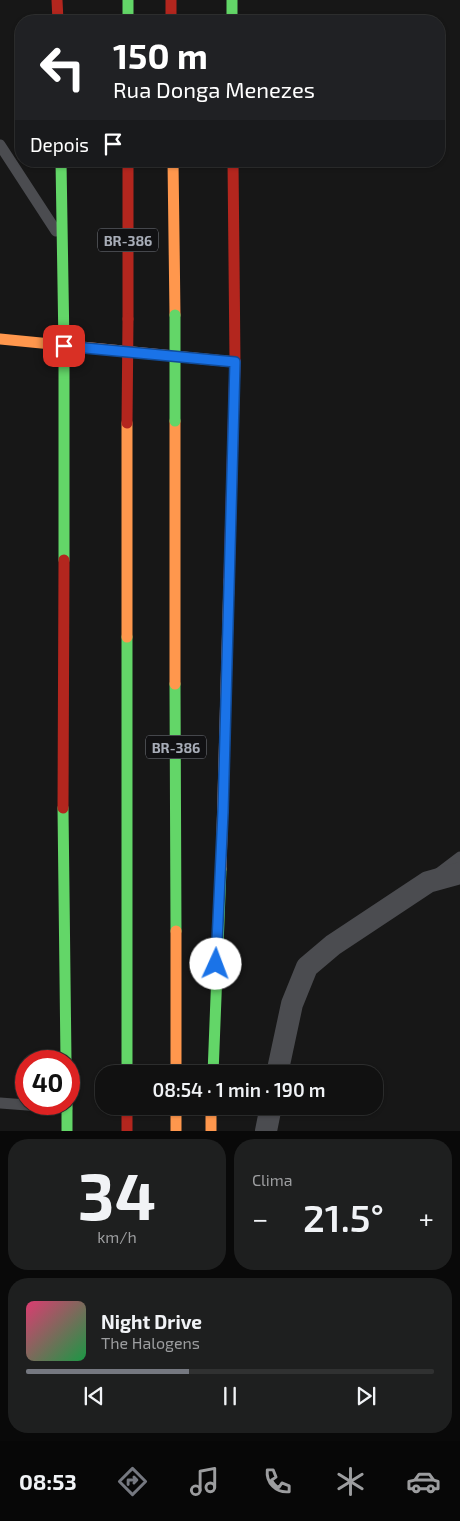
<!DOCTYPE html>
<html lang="pt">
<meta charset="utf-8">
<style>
:root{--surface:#111;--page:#1e1f1f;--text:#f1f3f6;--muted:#9c9d9f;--line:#303131;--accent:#757880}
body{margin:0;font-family:"Exo 2",sans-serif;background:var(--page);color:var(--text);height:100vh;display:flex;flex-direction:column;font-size:19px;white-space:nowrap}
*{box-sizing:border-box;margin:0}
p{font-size:16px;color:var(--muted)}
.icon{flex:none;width:28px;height:28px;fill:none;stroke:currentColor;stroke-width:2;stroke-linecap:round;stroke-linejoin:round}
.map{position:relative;height:1131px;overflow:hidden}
.side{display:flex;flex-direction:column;gap:8px;padding:8px;background:#090909;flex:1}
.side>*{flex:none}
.banner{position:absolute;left:15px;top:15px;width:430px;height:152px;border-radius:20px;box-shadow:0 1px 4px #0004,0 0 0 1px var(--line);background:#202124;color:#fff;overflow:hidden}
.speed{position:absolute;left:15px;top:1050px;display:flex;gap:10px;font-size:25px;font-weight:700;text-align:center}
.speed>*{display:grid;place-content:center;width:65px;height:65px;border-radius:50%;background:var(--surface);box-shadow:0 1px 4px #0004,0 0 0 1px var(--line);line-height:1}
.speed .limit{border:8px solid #d22;background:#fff;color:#111}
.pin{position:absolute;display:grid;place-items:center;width:42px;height:42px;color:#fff;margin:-21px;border-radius:10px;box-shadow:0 2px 8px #0006}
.me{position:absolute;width:55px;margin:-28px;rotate:2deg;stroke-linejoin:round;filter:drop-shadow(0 0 4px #0008)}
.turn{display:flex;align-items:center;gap:18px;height:105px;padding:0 15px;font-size:22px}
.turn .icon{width:65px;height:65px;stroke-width:2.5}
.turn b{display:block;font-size:35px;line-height:42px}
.then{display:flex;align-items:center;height:48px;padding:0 15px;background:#0003;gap:10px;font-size:19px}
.big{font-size:38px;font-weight:600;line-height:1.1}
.side .widget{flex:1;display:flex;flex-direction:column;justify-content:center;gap:8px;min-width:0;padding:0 18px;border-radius:20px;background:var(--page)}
.side .dial{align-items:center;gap:0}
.dial b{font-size:65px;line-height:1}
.song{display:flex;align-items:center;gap:15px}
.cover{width:60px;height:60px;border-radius:8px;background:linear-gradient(135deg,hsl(340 70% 55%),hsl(140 70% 35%))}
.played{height:5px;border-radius:2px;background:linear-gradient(90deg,var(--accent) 40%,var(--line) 40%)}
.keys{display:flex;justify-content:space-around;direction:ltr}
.heat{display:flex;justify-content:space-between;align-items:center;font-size:28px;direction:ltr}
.side .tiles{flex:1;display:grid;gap:8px;grid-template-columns:1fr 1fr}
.widget:last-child{grid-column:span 2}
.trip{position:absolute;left:95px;top:1065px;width:288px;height:50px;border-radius:20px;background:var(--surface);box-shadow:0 1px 4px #0004,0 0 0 1px var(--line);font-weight:600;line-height:50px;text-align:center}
.tab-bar{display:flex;height:80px;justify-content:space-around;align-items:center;background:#070707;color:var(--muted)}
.tab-bar .icon{width:35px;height:35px}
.tab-bar .on{color:var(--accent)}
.tab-bar b{font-size:22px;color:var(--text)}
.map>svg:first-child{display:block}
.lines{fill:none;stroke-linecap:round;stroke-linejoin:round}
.lane{stroke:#4b4c50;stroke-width:11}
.street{stroke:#4b4c50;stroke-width:22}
.fast{stroke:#63d668;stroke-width:11}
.slow{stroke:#ff974d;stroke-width:11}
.jam{stroke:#b3261e;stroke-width:11}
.fast-bridge{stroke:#63d668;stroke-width:11}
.jam-bridge{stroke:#b3261e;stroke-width:11}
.route-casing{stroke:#114b97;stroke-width:12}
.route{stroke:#1a73e8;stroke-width:9}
.labels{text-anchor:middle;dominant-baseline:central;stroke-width:4.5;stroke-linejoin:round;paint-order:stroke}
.shield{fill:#111113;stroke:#7b7e86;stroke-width:1}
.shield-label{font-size:14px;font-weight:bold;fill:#a8adb8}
</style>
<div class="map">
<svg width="460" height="1131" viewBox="0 0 460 1131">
<rect width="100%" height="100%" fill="#171717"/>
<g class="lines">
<!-- lane -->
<g class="lane">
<path d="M0,145L56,231"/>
<path d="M439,873L460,857"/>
<path d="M0,1103L67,1108"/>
</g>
<!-- street -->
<g class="street">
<path d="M277,1074L292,1004L307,967L333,945L428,882L460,873"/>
<path d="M266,1131L271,1106"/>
</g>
<!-- fast -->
<g class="fast">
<path d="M128,0V21"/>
<path d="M232,0V21"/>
<path d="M61,161L64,346V560"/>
<path d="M127,637V1074"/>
<path d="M175,684L176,931"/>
<path d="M63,808L66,1061"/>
<path d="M213,1074L221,869"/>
<path d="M67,1104V1131"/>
</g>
<!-- slow -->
<g class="slow">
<path d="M173,161L175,315"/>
<path d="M0,339L235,362"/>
<path d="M175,421V684"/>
<path d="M127,423V637"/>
<path d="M221,869L229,580"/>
<path d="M176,931V1074"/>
<path d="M176,1106V1131"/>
<path d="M211,1106V1131"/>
</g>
<!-- jam -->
<g class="jam">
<path d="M57,0L58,21"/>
<path d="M171,0V21"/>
<path d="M128,161V319"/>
<path d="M229,580L235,362L233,161"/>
<path d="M63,808L64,560"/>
<path d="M127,1106V1131"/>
</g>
<!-- fast-bridge -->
<path class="fast-bridge" d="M175,315V421"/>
<!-- jam-bridge -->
<path class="jam-bridge" d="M127,423L128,319"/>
</g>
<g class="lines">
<defs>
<path id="route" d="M64,346L235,362L223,812L216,964"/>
</defs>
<!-- route casing -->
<use href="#route" class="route-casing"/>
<!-- route -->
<use href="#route" class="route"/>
</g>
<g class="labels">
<!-- shield labels -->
<g class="shield">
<rect x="98" y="228.5" width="60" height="23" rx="4"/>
<rect x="146" y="735.5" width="60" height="23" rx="4"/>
</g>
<g class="shield-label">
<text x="128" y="240">BR-386</text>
<text x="176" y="747">BR-386</text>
</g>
</g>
</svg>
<div class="speed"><div class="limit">40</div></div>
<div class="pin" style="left:64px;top:346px;background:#d93025"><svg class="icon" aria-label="arrive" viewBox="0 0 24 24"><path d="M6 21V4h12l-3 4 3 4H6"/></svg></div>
<svg class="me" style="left:216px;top:964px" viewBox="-20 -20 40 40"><circle r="19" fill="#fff"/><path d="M0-13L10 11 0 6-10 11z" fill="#1a73e8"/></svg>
<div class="trip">08:54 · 1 min · 190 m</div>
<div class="banner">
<div class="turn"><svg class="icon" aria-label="left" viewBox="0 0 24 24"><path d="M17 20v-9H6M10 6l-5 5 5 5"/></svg><div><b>150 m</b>Rua Donga Menezes</div></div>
<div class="then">Depois<svg class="icon" aria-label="arrive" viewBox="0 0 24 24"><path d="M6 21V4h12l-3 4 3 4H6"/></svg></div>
</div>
</div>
<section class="side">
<div class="tiles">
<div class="widget dial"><b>34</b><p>km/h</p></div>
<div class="widget"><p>Clima</p>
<div class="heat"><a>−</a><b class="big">21.5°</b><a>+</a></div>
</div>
<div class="widget">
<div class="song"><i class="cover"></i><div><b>Night Drive</b><p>The Halogens</p></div></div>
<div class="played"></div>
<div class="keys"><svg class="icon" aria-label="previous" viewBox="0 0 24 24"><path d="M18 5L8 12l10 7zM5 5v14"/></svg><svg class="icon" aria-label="pause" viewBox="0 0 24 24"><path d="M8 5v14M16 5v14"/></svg><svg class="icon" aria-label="next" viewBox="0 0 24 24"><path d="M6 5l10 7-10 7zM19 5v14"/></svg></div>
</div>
</div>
</section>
<nav class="tab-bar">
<b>08:53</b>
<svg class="icon on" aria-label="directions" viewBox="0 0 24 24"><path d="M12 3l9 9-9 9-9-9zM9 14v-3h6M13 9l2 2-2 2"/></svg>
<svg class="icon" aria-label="music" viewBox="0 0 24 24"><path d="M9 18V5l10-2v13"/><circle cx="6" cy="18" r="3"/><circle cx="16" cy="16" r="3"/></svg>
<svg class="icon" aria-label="phone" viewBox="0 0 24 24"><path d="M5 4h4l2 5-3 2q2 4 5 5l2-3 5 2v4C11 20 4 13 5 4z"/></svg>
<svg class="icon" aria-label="climate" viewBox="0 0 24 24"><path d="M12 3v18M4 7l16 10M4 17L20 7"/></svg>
<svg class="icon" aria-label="car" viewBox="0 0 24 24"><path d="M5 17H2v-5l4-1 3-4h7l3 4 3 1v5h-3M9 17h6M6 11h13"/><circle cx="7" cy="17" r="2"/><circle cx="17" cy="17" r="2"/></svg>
</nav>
